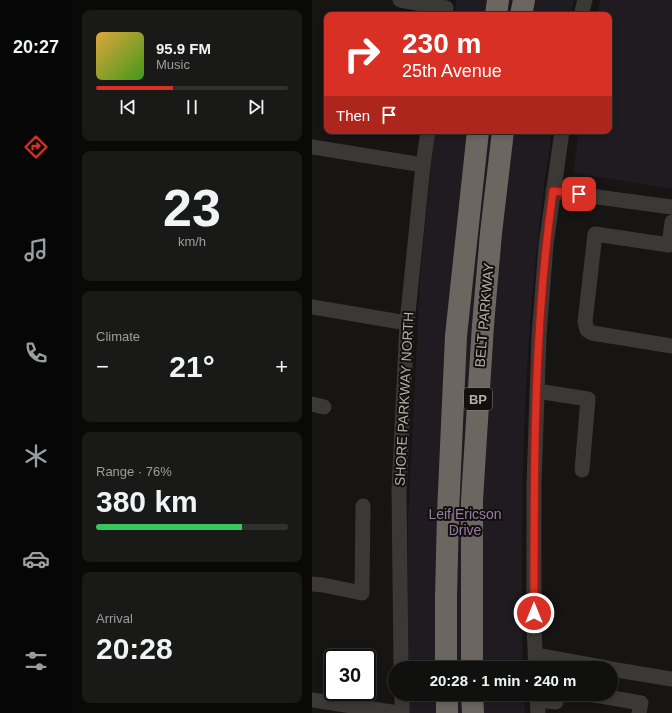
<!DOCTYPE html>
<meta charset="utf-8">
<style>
:root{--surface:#10100f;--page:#191918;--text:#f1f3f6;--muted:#9c9d9e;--line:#30302f;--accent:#d93025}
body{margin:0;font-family:Arial,sans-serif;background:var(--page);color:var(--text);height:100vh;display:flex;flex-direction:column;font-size:15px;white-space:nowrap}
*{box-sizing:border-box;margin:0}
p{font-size:13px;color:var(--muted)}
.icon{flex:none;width:22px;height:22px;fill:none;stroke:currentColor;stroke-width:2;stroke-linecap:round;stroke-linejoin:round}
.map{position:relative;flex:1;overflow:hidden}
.sheet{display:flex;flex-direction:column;gap:10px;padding:10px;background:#090908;width:240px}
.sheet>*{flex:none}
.top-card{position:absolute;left:12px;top:12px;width:288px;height:122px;border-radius:8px;box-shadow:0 2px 6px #0003,0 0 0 1px var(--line);background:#d93025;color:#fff;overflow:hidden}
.speed{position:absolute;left:12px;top:649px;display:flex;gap:8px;font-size:20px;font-weight:700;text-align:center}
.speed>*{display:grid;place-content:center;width:52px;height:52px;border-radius:50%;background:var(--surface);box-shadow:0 2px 6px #0003,0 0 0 1px var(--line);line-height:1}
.speed .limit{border:2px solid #111;border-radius:6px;background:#fff;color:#111}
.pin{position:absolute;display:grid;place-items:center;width:34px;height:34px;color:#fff;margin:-17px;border-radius:8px;box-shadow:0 2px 6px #0006}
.me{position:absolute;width:44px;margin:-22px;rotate:0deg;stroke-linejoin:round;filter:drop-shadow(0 0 3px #0008)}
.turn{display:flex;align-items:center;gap:14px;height:84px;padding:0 12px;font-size:18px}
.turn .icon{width:52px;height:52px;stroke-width:2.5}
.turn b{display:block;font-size:28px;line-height:34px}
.then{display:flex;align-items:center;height:38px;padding:0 12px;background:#0003;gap:8px;font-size:15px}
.big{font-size:30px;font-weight:700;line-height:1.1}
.sheet .card{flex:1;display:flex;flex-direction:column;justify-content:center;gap:6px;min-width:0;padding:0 14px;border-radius:8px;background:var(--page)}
.sheet .dial{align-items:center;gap:0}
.dial b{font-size:52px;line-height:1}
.song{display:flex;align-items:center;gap:12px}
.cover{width:48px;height:48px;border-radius:6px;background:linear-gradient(135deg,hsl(40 70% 55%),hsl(100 70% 35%))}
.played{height:4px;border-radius:2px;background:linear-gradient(90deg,var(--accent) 40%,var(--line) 40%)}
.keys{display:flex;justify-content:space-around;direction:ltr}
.heat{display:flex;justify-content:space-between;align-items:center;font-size:22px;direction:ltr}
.charge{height:6px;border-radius:3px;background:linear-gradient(90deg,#34c759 76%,var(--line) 0)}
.trip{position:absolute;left:76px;top:661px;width:230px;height:40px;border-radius:20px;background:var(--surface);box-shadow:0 2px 6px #0003,0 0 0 1px var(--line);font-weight:700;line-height:40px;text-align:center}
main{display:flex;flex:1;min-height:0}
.dock{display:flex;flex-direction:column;width:72px;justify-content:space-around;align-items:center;background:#060606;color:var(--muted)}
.dock .icon{width:28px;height:28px}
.dock .on{color:var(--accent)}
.dock b{font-size:18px;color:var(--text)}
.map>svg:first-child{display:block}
.green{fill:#201a21}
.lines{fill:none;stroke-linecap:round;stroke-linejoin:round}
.minor{stroke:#3b3835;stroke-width:15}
.highway{stroke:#6c6661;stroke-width:22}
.route-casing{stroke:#8d1f18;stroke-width:10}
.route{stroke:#d93025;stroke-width:7}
.labels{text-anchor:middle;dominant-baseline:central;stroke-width:4;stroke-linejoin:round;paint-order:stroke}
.shield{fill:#11100f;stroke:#857d78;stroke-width:1}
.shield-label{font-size:13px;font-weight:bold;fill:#b7aca5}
.street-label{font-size:14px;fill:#b7aca5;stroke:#11100f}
.park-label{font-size:14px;fill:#9a7ba2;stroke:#11100f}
</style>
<main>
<nav class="dock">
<b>20:27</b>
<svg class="icon on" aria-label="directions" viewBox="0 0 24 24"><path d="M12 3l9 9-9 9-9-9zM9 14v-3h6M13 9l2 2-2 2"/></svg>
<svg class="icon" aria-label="music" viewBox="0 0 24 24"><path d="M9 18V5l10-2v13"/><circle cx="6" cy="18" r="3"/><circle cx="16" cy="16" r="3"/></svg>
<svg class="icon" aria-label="phone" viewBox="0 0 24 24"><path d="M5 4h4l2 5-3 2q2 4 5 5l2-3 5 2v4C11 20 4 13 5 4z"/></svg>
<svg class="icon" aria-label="climate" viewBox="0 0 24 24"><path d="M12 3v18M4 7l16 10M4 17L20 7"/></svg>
<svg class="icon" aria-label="car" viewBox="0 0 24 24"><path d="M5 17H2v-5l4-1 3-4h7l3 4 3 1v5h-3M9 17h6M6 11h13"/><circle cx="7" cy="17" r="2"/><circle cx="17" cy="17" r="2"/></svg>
<svg class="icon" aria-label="filters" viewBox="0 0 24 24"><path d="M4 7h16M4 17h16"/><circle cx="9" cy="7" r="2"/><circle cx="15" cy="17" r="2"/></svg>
</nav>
<section class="sheet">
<div class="card">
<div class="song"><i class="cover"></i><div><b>95.9 FM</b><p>Music</p></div></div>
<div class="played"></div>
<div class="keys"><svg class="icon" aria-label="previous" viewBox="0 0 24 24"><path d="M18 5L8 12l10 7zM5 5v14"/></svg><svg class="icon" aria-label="pause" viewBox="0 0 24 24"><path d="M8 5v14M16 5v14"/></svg><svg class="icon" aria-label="next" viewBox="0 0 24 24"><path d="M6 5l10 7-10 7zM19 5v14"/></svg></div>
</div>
<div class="card dial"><b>23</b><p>km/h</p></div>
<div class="card"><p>Climate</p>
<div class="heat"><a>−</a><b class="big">21°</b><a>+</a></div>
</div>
<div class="card"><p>Range · 76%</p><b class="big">380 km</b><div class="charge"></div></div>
<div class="card"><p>Arrival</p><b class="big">20:28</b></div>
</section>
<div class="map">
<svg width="360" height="713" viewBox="0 0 360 713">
<rect width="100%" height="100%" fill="#161514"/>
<!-- green -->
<g class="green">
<path d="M145,0H262L259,15H142Z"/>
<path d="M288,0H360V189L261,173L267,131H297V15H285Z"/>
<path d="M122,131H240C218,271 210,414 210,556C210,593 210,631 211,668H96V520L108,279Z"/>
<path d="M96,694H212L213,713H97Z"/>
</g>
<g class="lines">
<!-- minor -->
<g class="minor">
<path d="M88,0L134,8"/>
<path d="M269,15L273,0"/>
<path d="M0,147L111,165"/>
<path d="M241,191L360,207"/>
<path d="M360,222L357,245L283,234L273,322L275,330L280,333L360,346"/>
<path d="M0,307L95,323"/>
<path d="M225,391L276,399L270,470"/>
<path d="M0,404L12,407"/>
<path d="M0,584L11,585L50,593L51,506"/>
<path d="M223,655L295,668"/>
<path d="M89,668L87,490L95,323L111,165L116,131"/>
<path d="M224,668L222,628V484L227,336L234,245L250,131"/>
<path d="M299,669L360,679"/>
<path d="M90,694V713"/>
<path d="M225,694L226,713"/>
<path d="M277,694L329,703L327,713"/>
<path d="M0,700L86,713"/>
<path d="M225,700L244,702"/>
</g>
<!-- highway -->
<g class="highway">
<path d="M184,15L186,0"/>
<path d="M209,15L212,0"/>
<path d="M134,668V598L136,513L144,336L166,131"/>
<path d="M160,668V500L171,325L179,233L191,131"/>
<path d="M135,694V713"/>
<path d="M160,694L161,713"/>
</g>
</g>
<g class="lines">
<defs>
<path id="route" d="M222,613C222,473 221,331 241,191L267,194"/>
</defs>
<!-- route casing -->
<use href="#route" class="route-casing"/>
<!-- route -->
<use href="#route" class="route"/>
</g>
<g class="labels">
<!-- shield labels -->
<rect class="shield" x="152" y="388" width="28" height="22" rx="3"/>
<g class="shield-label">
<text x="166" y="399">BP</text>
</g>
<!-- street labels -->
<g class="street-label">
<text transform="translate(172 315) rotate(-85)">BELT PARKWAY</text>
<text transform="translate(92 399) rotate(-87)">SHORE PARKWAY NORTH</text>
</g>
<!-- park labels -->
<g class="park-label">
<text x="153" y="514">Leif Ericson<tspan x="153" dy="16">Drive</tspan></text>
</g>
</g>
</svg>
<div class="speed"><div class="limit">30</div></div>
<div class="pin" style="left:267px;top:194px;background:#d93025"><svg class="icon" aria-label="arrive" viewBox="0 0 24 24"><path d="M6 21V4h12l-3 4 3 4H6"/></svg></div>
<svg class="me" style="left:222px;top:613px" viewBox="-20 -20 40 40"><circle r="17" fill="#d93025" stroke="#fff" stroke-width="3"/><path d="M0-11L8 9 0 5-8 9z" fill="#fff"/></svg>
<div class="trip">20:28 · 1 min · 240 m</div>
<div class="top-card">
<div class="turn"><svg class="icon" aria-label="right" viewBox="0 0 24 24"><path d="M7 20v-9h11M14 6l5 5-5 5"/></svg><div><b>230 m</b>25th Avenue</div></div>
<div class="then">Then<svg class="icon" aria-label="arrive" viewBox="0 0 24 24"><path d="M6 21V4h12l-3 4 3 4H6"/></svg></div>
</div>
</div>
</main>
